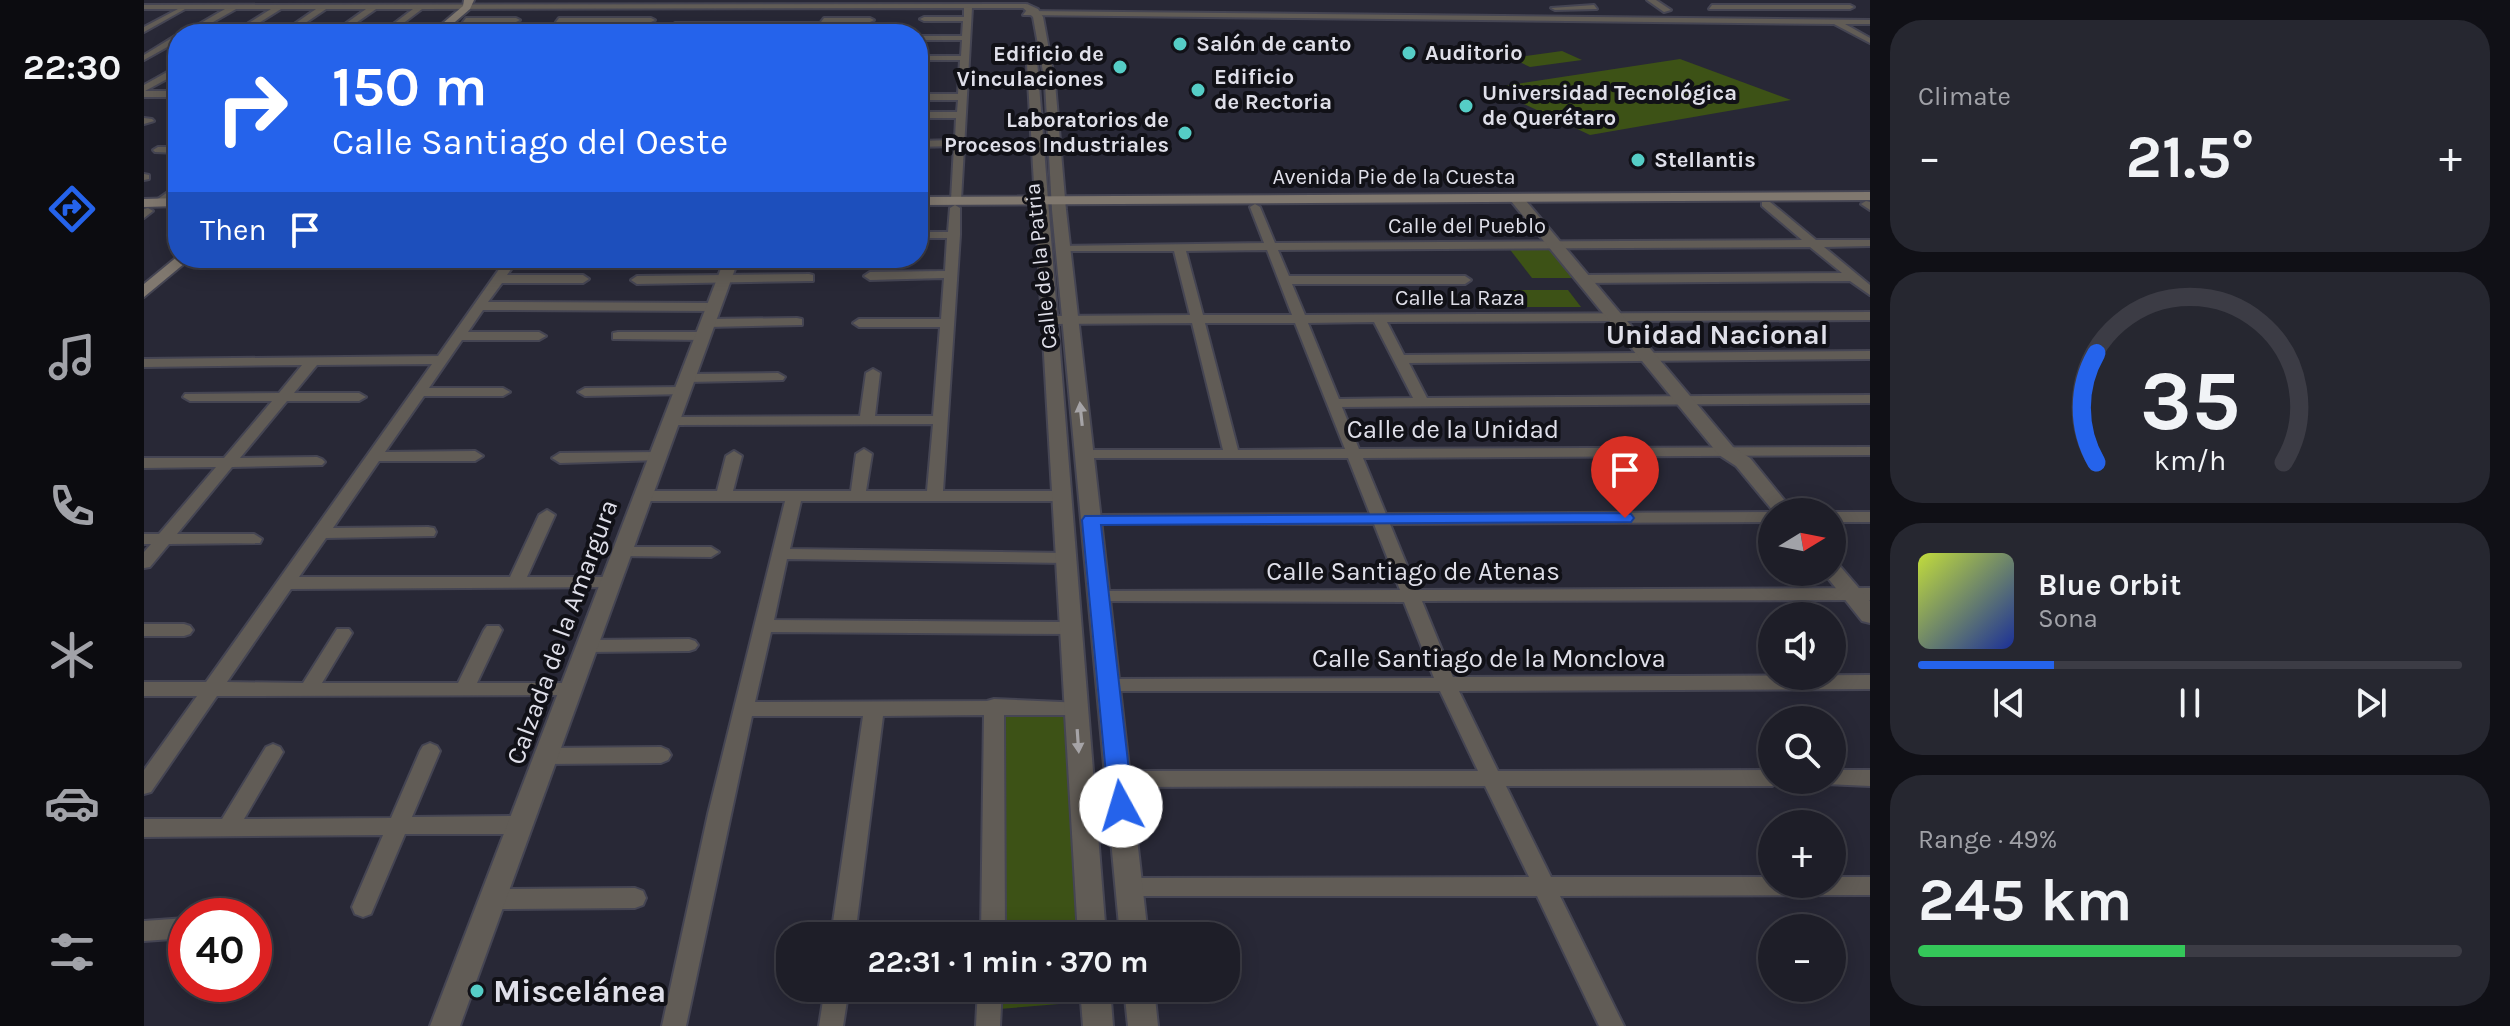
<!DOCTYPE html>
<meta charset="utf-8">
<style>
:root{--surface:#1e1e28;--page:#262730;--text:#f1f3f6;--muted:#a1a2a8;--line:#3c3c45;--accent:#2563eb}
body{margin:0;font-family:Karla,sans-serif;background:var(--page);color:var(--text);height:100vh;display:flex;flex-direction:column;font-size:30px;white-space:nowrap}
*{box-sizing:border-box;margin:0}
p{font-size:26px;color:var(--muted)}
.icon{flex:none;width:44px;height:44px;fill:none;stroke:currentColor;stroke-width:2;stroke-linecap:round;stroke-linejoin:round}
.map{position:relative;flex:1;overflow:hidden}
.side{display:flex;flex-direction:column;gap:20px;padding:20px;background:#101016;width:640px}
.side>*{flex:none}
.guide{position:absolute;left:24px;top:24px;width:760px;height:244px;border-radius:32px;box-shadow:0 4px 20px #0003,0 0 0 2px var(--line);background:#2563eb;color:#fff;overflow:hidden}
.needle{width:52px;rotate:80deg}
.fabs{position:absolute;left:1614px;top:498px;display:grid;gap:16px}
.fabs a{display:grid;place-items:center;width:88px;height:88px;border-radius:50%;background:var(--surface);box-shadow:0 4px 20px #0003,0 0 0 2px var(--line);font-size:40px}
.speed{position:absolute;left:24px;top:898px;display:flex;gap:16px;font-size:40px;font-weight:700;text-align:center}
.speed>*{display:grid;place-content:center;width:104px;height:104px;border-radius:50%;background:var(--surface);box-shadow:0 4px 20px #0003,0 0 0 2px var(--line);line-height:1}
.speed .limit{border:12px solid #d22;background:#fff;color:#111}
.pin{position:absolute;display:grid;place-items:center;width:68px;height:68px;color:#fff;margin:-82px -34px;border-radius:50% 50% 50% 0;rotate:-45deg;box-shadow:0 0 8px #0007}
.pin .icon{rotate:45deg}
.me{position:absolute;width:88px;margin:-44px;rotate:354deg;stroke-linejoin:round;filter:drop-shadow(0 0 6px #0008)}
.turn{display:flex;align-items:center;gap:28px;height:168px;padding:0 32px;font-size:36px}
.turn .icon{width:104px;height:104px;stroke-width:2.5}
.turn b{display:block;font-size:56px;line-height:68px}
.then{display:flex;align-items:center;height:76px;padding:0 32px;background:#0003;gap:16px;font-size:30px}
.big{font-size:60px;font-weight:700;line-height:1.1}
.side .tile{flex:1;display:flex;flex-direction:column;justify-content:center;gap:12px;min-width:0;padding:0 28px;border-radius:32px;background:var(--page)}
.side .dial{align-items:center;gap:0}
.dial svg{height:208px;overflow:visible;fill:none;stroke:var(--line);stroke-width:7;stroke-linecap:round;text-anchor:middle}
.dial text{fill:var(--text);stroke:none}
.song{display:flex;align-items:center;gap:24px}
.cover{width:96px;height:96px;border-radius:12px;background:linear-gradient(135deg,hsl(70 70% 55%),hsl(230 70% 35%))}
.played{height:8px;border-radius:4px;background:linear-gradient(90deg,var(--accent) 25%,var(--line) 25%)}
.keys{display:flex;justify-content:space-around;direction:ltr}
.heat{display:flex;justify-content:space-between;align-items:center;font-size:44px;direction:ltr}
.charge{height:12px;border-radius:6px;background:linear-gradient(90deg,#34c759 49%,var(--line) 0)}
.trip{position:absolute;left:632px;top:922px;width:464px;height:80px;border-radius:32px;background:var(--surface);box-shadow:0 4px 20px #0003,0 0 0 2px var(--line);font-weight:700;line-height:80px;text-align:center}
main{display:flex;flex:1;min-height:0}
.tabs{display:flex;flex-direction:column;width:144px;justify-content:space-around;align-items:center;background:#0c0c10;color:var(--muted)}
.tabs .icon{width:56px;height:56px}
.tabs .selected{color:var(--accent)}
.tabs b{font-size:36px;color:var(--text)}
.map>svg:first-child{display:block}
.green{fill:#3d5216}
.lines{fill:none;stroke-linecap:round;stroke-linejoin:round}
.minor-casing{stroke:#454553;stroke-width:4}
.tertiary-casing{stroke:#454553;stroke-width:4}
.secondary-casing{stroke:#454553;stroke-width:4}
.minor{fill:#615c56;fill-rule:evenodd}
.tertiary{fill:#615c56;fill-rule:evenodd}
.secondary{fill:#80786f;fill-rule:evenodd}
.oneway{fill:#a6a4a7}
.route{fill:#2563eb;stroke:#184099;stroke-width:2}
.poi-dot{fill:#55cdc6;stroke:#111117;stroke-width:3}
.labels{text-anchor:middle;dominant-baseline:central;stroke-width:8;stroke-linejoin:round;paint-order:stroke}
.far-poi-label{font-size:22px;font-weight:bold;fill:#dfdfe9;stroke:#111117;text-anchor:start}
.far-street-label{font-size:22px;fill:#dfdfe9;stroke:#111117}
.street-label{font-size:26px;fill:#dfdfe9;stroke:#111117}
.neighbourhood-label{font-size:28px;font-weight:bold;fill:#dfdfe9;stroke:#111117}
.near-poi-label{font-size:32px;font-weight:bold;fill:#dfdfe9;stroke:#111117;text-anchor:start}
</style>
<main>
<nav class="tabs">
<b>22:30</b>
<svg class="icon selected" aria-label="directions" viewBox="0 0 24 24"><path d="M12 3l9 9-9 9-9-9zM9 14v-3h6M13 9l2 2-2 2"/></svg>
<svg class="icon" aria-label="music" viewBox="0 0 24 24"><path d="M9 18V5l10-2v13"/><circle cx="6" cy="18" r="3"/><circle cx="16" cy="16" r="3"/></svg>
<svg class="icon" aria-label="phone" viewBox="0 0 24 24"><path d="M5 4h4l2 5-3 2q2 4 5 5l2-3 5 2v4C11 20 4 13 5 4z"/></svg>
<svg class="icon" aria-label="climate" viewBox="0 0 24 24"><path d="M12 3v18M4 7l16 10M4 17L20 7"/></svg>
<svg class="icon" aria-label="car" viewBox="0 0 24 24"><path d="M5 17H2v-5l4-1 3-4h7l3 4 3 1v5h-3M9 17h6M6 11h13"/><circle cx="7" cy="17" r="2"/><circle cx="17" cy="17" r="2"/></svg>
<svg class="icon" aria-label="filters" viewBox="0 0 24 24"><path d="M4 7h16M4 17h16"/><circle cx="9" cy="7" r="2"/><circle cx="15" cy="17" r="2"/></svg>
</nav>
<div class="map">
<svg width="1726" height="1026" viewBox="0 0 1726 1026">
<rect width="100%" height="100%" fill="#282836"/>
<!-- green -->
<g class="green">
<path d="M1418,51L1438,60L1386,67L1367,58Z"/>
<path d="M1536,59L1647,100L1446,135L1346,88Z"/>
<path d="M1364,247H1405L1431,278H1388Z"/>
<path d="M1367,290H1424L1437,307H1378Z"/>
<path d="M851,707L924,712L936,936H854Z"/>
<path d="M855,988H939L940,1002L855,1009Z"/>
</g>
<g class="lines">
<defs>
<g id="minor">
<path d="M1503,0H1512L1527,10L1520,12Z"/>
<path d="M882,4L885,8H828L817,200L812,203L807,200L810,146L774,147V141L811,140L812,118H774V112H813L814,100H774V74L781,76L778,92L775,94H814L816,60H774V56H817L818,40H775L774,36H818L819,21H780L776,19L780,17H820V8L278,9L245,34H236L269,9H232L196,34H187L222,9H182L145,34H136L172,9H137L97,34H87L127,9H92L48,34H38L81,9H41L0,32V27L34,9H0V5Z"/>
<path d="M1450,5L1453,9L1411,10L1407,8Z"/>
<path d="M1568,5H1706L1710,7L1706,9H1565Z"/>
<path d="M882,11L1726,20V24H1701L1726,38V43L1690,24L879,15Z"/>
<path d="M322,18H372L376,20L372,22H319Z"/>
<path d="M415,18H507L511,20L507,22H412Z"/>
<path d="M680,18H726L730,20L726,22H677Z"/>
<path d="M531,23H677L681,25L677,27H528Z"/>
<path d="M31,36H34V41L0,60V55Z"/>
<path d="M34,66V73L1,91H34V97H0V85Z"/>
<path d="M0,118L8,119L10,121L0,124Z"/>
<path d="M14,147H34V153L11,152L9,150Z"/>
<path d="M0,174L5,175V179L0,180Z"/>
<path d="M34,185V193L19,205H11V201Z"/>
<path d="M1722,201L1726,202V210L1717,204Z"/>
<path d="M1618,202H1626L1672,240H1726V246L1680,247L1726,285V295L1706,281L1438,283L1432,279L1438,275L1698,273L1666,247L1134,250L1145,276H1321L1327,280L1321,284H1148L1161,315L1726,312V320L1243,322L1260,355L1726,351V359L1265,363L1283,398L1726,395V403L1198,407L1215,449L1726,447V455L1219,458L1242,514L1628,512V522L1246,524L1273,590L1726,588V600L1278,601L1309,677L1726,675V689L1315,691L1354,771L1628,770V780H1637L1628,786H1362L1407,877H1628V884H1688V877H1726V895L1416,896L1480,1026H1455L1393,896H985L977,894L974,887L977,880L985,878L1385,877L1341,786L974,787L967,785L964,779L967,773L974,771H1334L1296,691H958L956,686L958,681L965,679L1290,678L1260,602L950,601L947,597L950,593L956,591L1256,590L1230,524L942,523L940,520L942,517L948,515L1226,514L1204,458H936L933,455L936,452L941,450H1079L1048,323L906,324L900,320L906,316L1046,315L1030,251H920L914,248L916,246L1120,243L1106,207L1111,204L1116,207L1131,243L1658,240L1618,206ZM1123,250L1148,315H1059L1042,251ZM1230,322L1269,398L1195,399L1164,323ZM1061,323H1151L1201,449L1094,450Z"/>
<path d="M811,205L816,208V235L799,491H917L925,496L917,501H657L646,549L922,553L930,558L922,563L643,559L630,620L926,622L932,624L935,628L932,632L926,634L627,632L611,702L843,701L850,699L939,703L942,708L939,713L932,715H860L861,936H837L840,715L739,716L711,936H687L719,716H608L542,1026H518L564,814L641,501H499L491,496L499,491H573L582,456L590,451L598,456L589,491H707L712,454L720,449L728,454L722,491H783L789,424L527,425L520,421L527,417L716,416L722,373L729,369L736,373L731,416H789L796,327H715L709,323L715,319H797L800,278L726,280L720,276L726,272L801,271L803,238H774V232H804L806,208Z"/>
<path d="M0,209L4,208L9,211L0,218Z"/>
<path d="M363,258H375L363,275H439L445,279L439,283H358L344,302L570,303L576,307L570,311L339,310L324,332H395L402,336L395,340H318L285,388H359L366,392L359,396H280L241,452L331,451L339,456L331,461H235L189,528L284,527L290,528L292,532L290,536L182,538L155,577H366L395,515L403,510L411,515L383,577H467L473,579L476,583L473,587L147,589L83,682L159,683L193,629H205L208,633L178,683H314L340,630L343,626H355L358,630L333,683H427L434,685L436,690L434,695L73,696L7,792L0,794V770L53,696H0V682H62L288,364L173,365L150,393H215L222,397L215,401H143L96,458L173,457L178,459L181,462L178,465L88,467L33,534H110L118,539L116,543L25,544L6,567L0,568V552L7,544H0V534H15L72,467L0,468V458H80L128,401H46L39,397L41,394L135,393L158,365L0,367V359L294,356Z"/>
<path d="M665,274L669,275V281L493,284L487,280L493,276Z"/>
<path d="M653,318L658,319V325L564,327L558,323L564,319Z"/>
<path d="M474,332H559L566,336L559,340L469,339V333Z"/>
<path d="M634,373L641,377L639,380L543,382L536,378L543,374Z"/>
<path d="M538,387L543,388L545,391L543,394L441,396L434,392L441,388Z"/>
<path d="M514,452L519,454L522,457L519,460L416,463L408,458L416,453Z"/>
<rect x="1688" y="512" width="38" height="10"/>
<path d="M478,547H567L575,552L567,557L472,556L470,552L472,548Z"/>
<path d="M0,624H40L46,626L49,630L46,634L40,636H0Z"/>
<path d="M545,639L551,641L554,645L551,649L545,651L443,652L437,650L434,646L437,642L443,640Z"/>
<path d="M286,743L293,746L296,751L268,817L376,816L384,819L387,825L384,831L376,834H261L227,914L219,917L211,914L208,907L239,835L0,837V819H78L122,747L129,744L136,747L139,752L100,819L247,818L276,751L279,746Z"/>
<path d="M517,747L524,750L527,755L524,760L517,763L402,764L395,761L392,756L395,751L402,748Z"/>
<path d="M1688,770H1726V786L1681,784L1679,780H1688Z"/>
<path d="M491,888L499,891L502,898L499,905L491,908L349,909L341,906L338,899L341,892L349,889Z"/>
<path d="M42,918V938L0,941V921Z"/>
<path d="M681,988H705L699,1026H675Z"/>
<path d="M834,988H858L856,1026H832Z"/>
</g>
<g id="tertiary">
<path d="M883,4L894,9L899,17L911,83L922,210L1004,936H976L908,210L901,83L889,17L878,7Z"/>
<path d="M887,44L892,47L962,936H934L882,47Z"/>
<path d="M1367,195H1377L1589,447L1606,458L1650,512H1630L1592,466L1575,455L1367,201Z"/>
<path d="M581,258H595L316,1026H286Z"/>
<path d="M1688,563L1695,565L1726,601V623L1718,621L1679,572H1688Z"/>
<path d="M936,988H966L969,1026H939Z"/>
<path d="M980,988H1010L1014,1026H984Z"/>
</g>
<g id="secondary">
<path d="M320,0H330L326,9L297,34H286L319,6Z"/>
<path d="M1726,192V200L774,205V197Z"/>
<path d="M34,198V206L0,207V199Z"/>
<path d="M34,256L47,258L0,297V284Z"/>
</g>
</defs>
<!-- minor casing -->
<use href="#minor" class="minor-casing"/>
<!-- tertiary casing -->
<use href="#tertiary" class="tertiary-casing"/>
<!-- secondary casing -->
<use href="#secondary" class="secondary-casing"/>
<!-- minor -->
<use href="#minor" class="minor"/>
<!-- tertiary -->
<use href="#tertiary" class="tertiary"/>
<!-- secondary -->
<use href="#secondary" class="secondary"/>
</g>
<!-- one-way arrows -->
<defs><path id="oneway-solid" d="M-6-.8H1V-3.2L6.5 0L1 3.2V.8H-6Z" transform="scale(2)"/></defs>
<g class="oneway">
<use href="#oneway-solid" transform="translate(937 414) rotate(-96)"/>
<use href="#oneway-solid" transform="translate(934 741) rotate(86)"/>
</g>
<!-- route -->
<path class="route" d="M1481,513L1487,514L1490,518L1487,522L957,525L989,806L985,813L977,815L968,813L965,806L938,520L941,516Z"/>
<!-- markers -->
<g class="poi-dot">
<circle cx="1036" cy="44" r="8"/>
<circle cx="1265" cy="53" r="8"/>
<circle cx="976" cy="67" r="8"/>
<circle cx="1054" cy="90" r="8"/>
<circle cx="1322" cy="106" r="8"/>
<circle cx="1041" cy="133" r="8"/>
<circle cx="1494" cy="160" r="8"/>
<circle cx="333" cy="991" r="8"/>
</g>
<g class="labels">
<!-- far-poi labels -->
<g class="far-poi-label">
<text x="1052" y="44">Salón de canto</text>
<text x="1281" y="53">Auditorio</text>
<text x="960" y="54" text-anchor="end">Edificio de<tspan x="960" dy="25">Vinculaciones</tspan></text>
<text x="1070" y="77">Edificio<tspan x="1070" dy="25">de Rectoria</tspan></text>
<text x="1338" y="93">Universidad Tecnológica<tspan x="1338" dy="25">de Querétaro</tspan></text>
<text x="1025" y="120" text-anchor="end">Laboratorios de<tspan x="1025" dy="25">Procesos Industriales</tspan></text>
<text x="1510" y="160">Stellantis</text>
</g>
<!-- far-street labels -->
<g class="far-street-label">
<text x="1250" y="177">Avenida Pie de la Cuesta</text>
<text x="1323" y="226">Calle del Pueblo</text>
<text transform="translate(897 266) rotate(-96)">Calle de la Patria</text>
<text x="1316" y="298">Calle La Raza</text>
</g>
<!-- street labels -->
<g class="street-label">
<text x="1309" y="429">Calle de la Unidad</text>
<text x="1269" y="571">Calle Santiago de Atenas</text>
<text transform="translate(418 632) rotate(-70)">Calzada de la Amargura</text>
<text x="1345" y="658">Calle Santiago de la Monclova</text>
</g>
<!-- neighbourhood labels -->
<g class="neighbourhood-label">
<text x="1573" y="334">Unidad Nacional</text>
</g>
<!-- near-poi labels -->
<g class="near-poi-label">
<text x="349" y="991">Miscelánea</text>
</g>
</g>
</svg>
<div class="fabs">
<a><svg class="needle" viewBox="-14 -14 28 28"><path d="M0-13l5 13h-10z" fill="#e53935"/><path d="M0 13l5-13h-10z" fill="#a1a2a8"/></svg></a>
<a><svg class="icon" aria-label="sound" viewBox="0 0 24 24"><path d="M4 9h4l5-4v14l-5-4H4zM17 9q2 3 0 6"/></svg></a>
<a><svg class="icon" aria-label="search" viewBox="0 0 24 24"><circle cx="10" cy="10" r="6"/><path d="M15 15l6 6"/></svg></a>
<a>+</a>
<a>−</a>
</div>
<div class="speed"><div class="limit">40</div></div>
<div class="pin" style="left:1481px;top:518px;background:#d93025"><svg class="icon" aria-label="arrive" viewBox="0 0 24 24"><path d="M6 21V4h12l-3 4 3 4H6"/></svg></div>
<svg class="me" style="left:977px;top:806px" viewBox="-20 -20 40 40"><circle r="19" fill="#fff"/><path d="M0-13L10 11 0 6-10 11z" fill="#2563eb"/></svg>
<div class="trip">22:31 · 1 min · 370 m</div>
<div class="guide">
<div class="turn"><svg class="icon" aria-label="right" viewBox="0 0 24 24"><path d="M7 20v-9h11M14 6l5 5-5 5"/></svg><div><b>150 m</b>Calle Santiago del Oeste</div></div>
<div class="then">Then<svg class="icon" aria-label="arrive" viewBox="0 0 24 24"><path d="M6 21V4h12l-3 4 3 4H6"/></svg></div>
</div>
</div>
<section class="side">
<div class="tile"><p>Climate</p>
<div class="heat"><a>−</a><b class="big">21.5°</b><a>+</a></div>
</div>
<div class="tile dial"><svg viewBox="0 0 100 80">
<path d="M14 69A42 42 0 1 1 86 69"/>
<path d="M14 69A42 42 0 0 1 14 27" stroke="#2563eb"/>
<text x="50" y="56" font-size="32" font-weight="700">35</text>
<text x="50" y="72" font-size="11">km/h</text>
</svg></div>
<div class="tile">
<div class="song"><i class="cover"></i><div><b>Blue Orbit</b><p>Sona</p></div></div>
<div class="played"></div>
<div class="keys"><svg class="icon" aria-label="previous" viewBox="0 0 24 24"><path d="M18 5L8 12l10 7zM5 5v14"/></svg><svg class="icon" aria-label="pause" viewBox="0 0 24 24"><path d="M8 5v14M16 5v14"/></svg><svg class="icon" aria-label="next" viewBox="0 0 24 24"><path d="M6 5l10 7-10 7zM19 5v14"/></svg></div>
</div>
<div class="tile"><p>Range · 49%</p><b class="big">245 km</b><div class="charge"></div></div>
</section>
</main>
